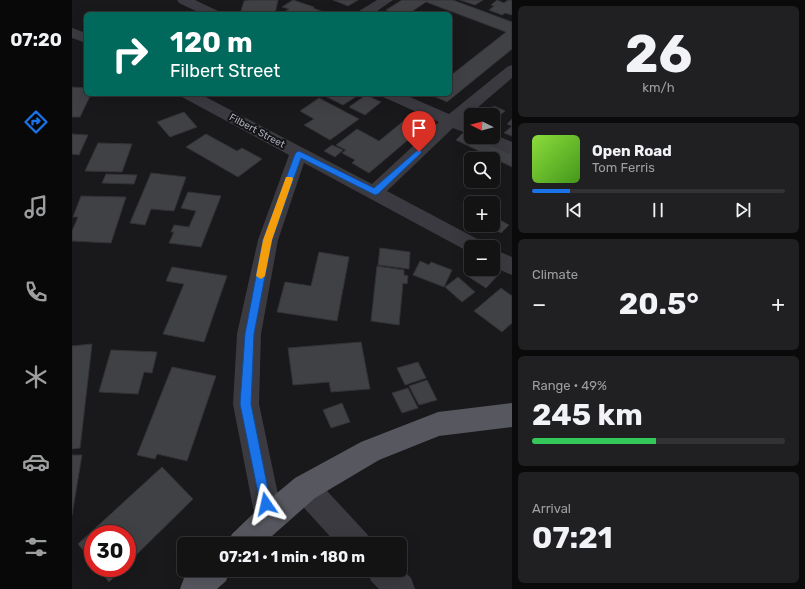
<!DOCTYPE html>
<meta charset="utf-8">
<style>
:root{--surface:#131314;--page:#202022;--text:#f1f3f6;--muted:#9d9ea0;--line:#323234;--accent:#1a73e8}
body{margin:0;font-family:Rubik,sans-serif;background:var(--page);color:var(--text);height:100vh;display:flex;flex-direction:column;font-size:15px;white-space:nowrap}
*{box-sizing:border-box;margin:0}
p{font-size:13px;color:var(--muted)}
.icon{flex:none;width:22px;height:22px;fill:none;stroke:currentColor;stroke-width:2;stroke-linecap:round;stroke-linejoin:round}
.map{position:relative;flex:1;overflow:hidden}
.drawer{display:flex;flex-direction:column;gap:6px;padding:6px;background:#0a0a0b;width:293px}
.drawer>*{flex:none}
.top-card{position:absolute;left:12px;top:12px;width:368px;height:84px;border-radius:6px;box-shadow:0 4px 16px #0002,0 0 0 1px var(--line);background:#00695c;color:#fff;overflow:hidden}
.needle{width:26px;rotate:276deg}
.tools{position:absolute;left:392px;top:108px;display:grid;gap:8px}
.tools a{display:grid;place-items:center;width:36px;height:36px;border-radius:6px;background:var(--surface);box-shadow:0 4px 16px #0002,0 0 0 1px var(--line);font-size:20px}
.speed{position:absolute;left:12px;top:525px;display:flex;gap:8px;font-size:20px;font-weight:700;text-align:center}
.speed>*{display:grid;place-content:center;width:52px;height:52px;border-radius:50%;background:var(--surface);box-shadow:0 4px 16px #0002,0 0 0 1px var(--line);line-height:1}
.speed .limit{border:6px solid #d22;background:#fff;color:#111}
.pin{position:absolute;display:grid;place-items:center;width:34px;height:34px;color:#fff;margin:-41px -17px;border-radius:50% 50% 50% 0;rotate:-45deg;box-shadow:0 0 4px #0007}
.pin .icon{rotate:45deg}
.me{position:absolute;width:44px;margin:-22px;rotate:349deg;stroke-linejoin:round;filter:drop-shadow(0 0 3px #0008)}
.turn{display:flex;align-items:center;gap:14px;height:84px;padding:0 20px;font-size:18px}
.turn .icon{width:52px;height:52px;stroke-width:2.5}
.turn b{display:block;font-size:28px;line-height:34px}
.big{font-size:30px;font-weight:700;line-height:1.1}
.drawer .card{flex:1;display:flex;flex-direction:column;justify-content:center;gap:6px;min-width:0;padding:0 14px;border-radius:6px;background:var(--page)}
.drawer .dial{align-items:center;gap:0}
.dial b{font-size:52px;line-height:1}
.song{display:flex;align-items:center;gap:12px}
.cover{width:48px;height:48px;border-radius:6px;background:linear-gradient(135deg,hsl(90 70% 55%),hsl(100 70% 35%))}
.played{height:4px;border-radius:2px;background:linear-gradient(90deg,var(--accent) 15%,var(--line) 15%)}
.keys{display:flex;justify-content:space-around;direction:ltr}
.heat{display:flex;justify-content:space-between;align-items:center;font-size:22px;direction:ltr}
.charge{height:6px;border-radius:3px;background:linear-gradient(90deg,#34c759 49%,var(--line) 0)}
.trip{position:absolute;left:105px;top:537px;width:230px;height:40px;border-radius:6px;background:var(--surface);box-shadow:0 4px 16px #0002,0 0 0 1px var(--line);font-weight:700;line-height:40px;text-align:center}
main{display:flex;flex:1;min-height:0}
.tabs{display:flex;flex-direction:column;width:72px;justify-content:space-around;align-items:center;background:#080808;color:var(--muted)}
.tabs .icon{width:28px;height:28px}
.tabs .selected{color:var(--accent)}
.tabs b{font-size:18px;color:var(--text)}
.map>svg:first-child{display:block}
.building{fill:#404145;stroke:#333337}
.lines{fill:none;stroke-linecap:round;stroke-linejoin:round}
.minor{fill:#3a3a40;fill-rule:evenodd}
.major{fill:#56575f;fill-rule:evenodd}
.route{fill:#1a73e8;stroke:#114b97}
.slow{fill:#f59e0b}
.labels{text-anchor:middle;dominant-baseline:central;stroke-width:4;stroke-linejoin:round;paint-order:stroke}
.street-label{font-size:10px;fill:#abaebb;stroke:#141416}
</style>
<main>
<nav class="tabs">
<b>07:20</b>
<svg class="icon selected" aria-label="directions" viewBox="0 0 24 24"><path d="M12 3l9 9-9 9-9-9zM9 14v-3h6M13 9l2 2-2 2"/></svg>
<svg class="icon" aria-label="music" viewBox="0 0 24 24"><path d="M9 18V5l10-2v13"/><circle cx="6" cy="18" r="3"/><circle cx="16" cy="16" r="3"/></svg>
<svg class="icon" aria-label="phone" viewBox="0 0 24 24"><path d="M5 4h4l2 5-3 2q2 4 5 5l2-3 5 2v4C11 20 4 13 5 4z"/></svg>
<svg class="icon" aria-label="climate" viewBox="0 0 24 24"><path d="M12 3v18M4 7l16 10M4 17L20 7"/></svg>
<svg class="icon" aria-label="car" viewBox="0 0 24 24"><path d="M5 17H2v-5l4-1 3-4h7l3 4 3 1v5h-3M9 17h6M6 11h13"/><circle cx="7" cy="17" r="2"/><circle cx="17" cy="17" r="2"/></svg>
<svg class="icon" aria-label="filters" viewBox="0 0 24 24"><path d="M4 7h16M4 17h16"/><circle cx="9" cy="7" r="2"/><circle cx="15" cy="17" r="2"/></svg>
</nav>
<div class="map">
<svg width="440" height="589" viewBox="0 0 440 589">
<rect width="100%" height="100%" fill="#19191b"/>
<!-- building -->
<g class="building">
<path d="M178,0H206L203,14H168L172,1Z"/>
<path d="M221,0L242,7L241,8L254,13L209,14L217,9L210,7Z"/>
<path d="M261,0H286L276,6Z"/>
<path d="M330,0H381L440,22V49L375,102L357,94H378V76L434,32L354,2L336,14H323L314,10Z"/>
<path d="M388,0H411L403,5Z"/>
<path d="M425,0L432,3L436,0H440V15L433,13L430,15L417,10L422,6L419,5Z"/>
<path d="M0,87L14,88V94H19L8,117H0Z"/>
<path d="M257,94H281L285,96L271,105L253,96Z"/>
<path d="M294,95L309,102L293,115L277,107Z"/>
<path d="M247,98L287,119L258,140L232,125L242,119L228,111Z"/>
<path d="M422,106L433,111L425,117L414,113Z"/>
<path d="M112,112L125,127L98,137L85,122Z"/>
<path d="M334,119L350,128L297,173L280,163L283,160L270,153L274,150L264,145L285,129L307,141Z"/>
<path d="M440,119V136L432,133L440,126L435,124Z"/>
<path d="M394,130L399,133V137H408L440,152V167L384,140Z"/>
<path d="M0,134L16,135L7,155L0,154Z"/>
<path d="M134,134L165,151L170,148L190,159L166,177L114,147Z"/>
<path d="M26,143L60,144L50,172L13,171Z"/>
<path d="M260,145L271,150L263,157L252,151Z"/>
<path d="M79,173L114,177L102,211L79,209L73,225L58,223Z"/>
<path d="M34,174L65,175L62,184L30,183Z"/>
<path d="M116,192L149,196L129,247L97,243L102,232H99L102,225L117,227L124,211L109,208Z"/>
<path d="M9,196L54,197L39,243L0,241V231L6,217H1Z"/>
<path d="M421,216L437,225L429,233L415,225H421Z"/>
<path d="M308,248L338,252L337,269L306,265Z"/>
<path d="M247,252L277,257L265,321L205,312L213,282L239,286Z"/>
<path d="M348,261L357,265L359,262L380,270L372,287L341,275Z"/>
<path d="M305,266L332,270V275L336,276L335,284L331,283L327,325L299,321Z"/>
<path d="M100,267L155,276L132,342L91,334L112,284L94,281Z"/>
<path d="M421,268L429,272L414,288L394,275L400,269Z"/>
<path d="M386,277L403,292L390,302L373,287Z"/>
<path d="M429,288L440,296V323L430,332L402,311Z"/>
<path d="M289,342L298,389L259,392L257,382L221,385L216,348Z"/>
<path d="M20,344L8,448L0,449V346Z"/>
<path d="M39,350L85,352L80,373L72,372L66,394L27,392Z"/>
<path d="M346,362L354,378L333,385L325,368Z"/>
<path d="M100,367L144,376L115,461L85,454L83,459L65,455Z"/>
<path d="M355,380L365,400L347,405L337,386Z"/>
<path d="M336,388L346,408L330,413L320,393Z"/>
<path d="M270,403L278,422L259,428L251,410Z"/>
<path d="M0,455H10L0,515Z"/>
<path d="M90,467L121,499L55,564V534H21V562L6,544Z"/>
<path d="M26,568H51L37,582Z"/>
</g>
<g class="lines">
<!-- minor -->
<g class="minor">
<path d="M105,0H123L146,11L148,14H130L107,3Z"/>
<path d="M305,0H321L301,14H285L287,11Z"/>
<path d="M0,28L14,33V43L0,38Z"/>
<path d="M440,65V78L391,120L399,124V135L381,128L315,191L411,242L414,247H399V253L397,252L232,163L206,240L189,334L187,404L211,518L207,528L197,532L187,528L183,518L161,404L165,334L186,240L217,155L110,97L108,94H128L300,184L367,122L311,97L309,94H331L377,114L435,67Z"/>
<path d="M421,134L440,142V155L408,141L405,137H421Z"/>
<path d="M421,249L440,257V275L421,267Z"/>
<path d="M233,474L243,478L295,534L300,544H265L223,498L219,488L223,478Z"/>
<path d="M328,567L339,578L343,589H307L299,581L295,570H328Z"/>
</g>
<!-- major -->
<g class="major">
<path d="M440,403V427L367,436L307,460L243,498L191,544H155L160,534L187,508L223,478L289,442L366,412Z"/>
<path d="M121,570H158L154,581L145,589H108L112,578Z"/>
</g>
</g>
<!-- route -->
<path class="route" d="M347,149L350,152L349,153L306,194L303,195L229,158L200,240L182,334L179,404L199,504L198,508L194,510L189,508L168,404L173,334L191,240L223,154L226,151L229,152L302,188Z"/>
<!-- slow -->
<path class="slow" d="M214,177H220L221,179L200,240L193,276L189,279L184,276L191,240Z"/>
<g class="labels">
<!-- street labels -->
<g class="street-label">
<text transform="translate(185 131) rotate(28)">Filbert Street</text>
</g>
</g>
</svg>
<div class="tools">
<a><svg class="needle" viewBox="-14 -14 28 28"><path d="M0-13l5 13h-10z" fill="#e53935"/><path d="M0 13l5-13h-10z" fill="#9d9ea0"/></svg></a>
<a><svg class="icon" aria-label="search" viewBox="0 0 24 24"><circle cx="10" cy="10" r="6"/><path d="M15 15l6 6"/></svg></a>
<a>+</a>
<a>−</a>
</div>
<div class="speed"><div class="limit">30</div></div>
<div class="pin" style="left:347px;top:152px;background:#d93025"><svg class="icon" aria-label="arrive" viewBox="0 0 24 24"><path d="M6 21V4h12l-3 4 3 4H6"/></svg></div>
<svg class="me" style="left:194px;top:504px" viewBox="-20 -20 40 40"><path d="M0-17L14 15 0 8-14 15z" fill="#1a73e8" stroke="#fff" stroke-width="4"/></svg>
<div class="trip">07:21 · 1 min · 180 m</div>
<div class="top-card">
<div class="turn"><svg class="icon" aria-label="right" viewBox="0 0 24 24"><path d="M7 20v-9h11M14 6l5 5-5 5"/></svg><div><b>120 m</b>Filbert Street</div></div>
</div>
</div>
<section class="drawer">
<div class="card dial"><b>26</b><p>km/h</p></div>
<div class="card">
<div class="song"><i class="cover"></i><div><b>Open Road</b><p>Tom Ferris</p></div></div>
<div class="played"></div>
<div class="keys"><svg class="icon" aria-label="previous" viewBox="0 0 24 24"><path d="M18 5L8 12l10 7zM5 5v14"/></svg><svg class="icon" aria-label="pause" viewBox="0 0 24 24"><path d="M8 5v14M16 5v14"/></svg><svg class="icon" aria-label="next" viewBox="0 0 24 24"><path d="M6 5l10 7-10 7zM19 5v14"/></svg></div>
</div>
<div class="card"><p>Climate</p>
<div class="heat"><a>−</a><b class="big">20.5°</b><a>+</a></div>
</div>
<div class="card"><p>Range · 49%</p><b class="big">245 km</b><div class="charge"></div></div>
<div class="card"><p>Arrival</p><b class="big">07:21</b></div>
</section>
</main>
